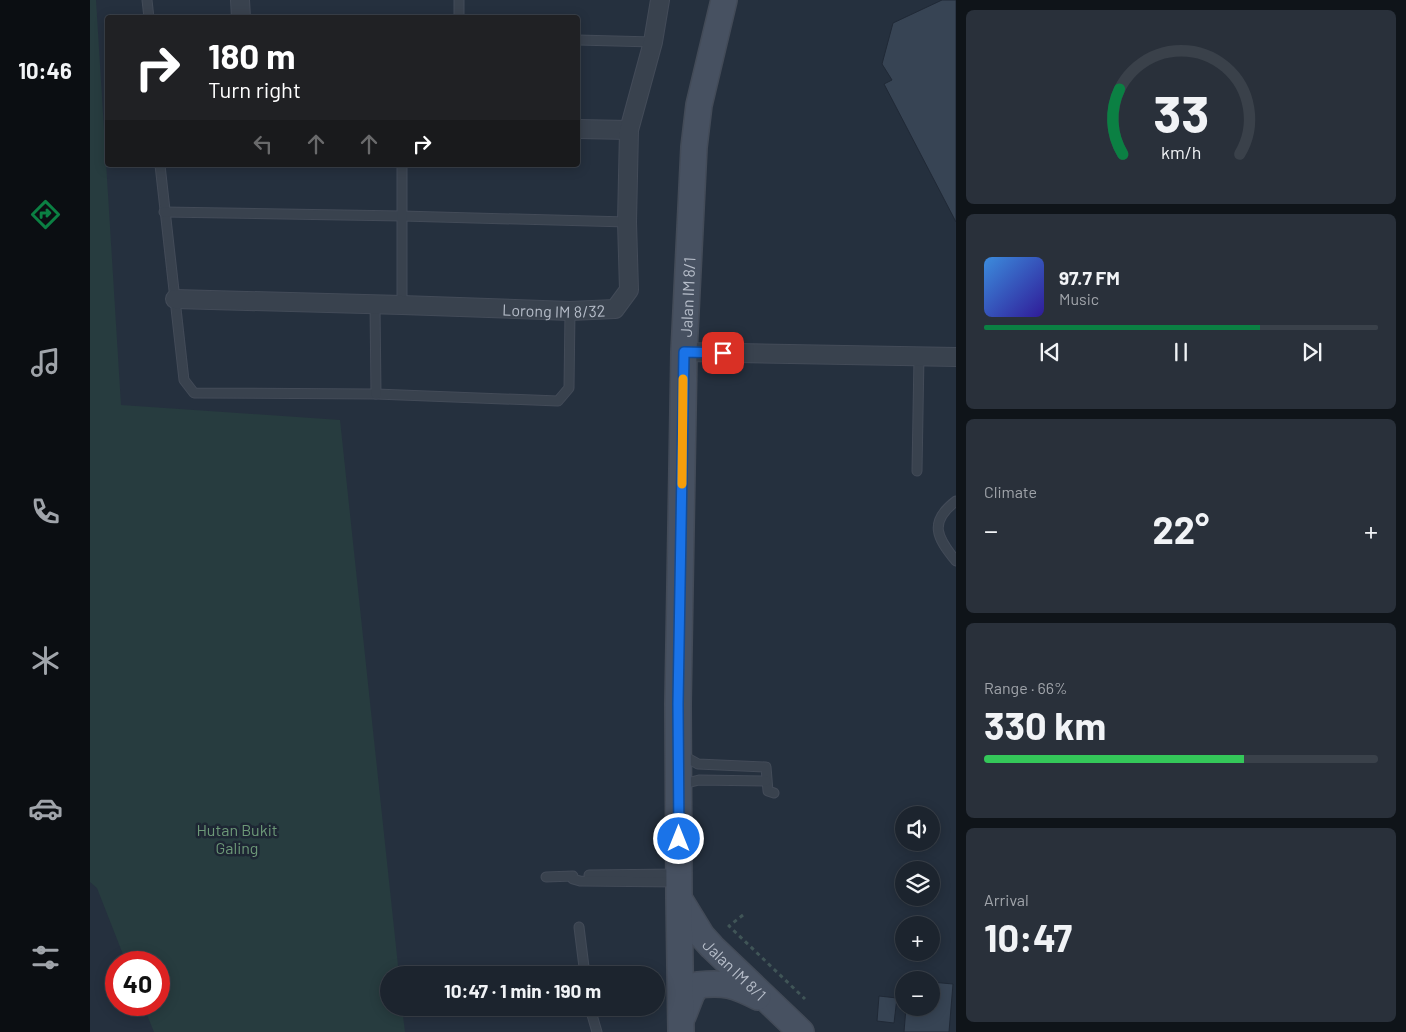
<!DOCTYPE html>
<meta charset="utf-8">
<style>
:root{--surface:#1c242e;--page:#29303a;--text:#f1f3f6;--muted:#a0a4aa;--line:#3a414a;--accent:#0b8043}
body{margin:0;font-family:Barlow,sans-serif;background:var(--page);color:var(--text);height:100vh;display:flex;flex-direction:column;font-size:19px;white-space:nowrap}
*{box-sizing:border-box;margin:0}
p{font-size:16px;color:var(--muted)}
.icon{flex:none;width:28px;height:28px;fill:none;stroke:currentColor;stroke-width:2;stroke-linecap:round;stroke-linejoin:round}
.map{position:relative;flex:1;overflow:hidden}
.side{display:flex;flex-direction:column;gap:10px;padding:10px;background:#0f1419;width:450px}
.side>*{flex:none}
.top-card{position:absolute;left:15px;top:15px;width:475px;height:152px;border-radius:5px;box-shadow:0 2px 12px #0003,0 0 0 1px var(--line);background:#202124;color:#fff;overflow:hidden}
.tools{position:absolute;left:805px;top:806px;display:grid;gap:10px}
.tools a{display:grid;place-items:center;width:45px;height:45px;border-radius:50%;background:var(--surface);box-shadow:0 2px 12px #0003,0 0 0 1px var(--line);font-size:25px}
.speed{position:absolute;left:15px;top:951px;display:flex;gap:10px;font-size:25px;font-weight:700;text-align:center}
.speed>*{display:grid;place-content:center;width:65px;height:65px;border-radius:50%;background:var(--surface);box-shadow:0 2px 12px #0003,0 0 0 1px var(--line);line-height:1}
.speed .limit{border:8px solid #d22;background:#fff;color:#111}
.pin{position:absolute;display:grid;place-items:center;width:42px;height:42px;color:#fff;margin:-21px;border-radius:10px;box-shadow:0 2px 8px #0006}
.me{position:absolute;width:55px;margin:-28px;rotate:0deg;stroke-linejoin:round;filter:drop-shadow(0 0 4px #0008)}
.turn{display:flex;align-items:center;gap:18px;height:105px;padding:0 20px;font-size:22px}
.turn .icon{width:65px;height:65px;stroke-width:2.5}
.turn b{display:block;font-size:35px;line-height:42px}
.lanes{display:flex;align-items:center;height:48px;padding:0 20px;background:#0003;justify-content:center;gap:25px;direction:ltr}
.lanes .off{opacity:.35}
.big{font-size:38px;font-weight:700;line-height:1.1}
.side .card{flex:1;display:flex;flex-direction:column;justify-content:center;gap:8px;min-width:0;padding:0 18px;border-radius:8px;background:var(--page)}
.side .dial{align-items:center;gap:0}
.dial svg{height:130px;overflow:visible;fill:none;stroke:var(--line);stroke-width:7;stroke-linecap:round;text-anchor:middle}
.dial text{fill:var(--text);stroke:none}
.song{display:flex;align-items:center;gap:15px}
.cover{width:60px;height:60px;border-radius:8px;background:linear-gradient(135deg,hsl(210 70% 55%),hsl(250 70% 35%))}
.played{height:5px;border-radius:2px;background:linear-gradient(90deg,var(--accent) 70%,var(--line) 70%)}
.keys{display:flex;justify-content:space-around;direction:ltr}
.heat{display:flex;justify-content:space-between;align-items:center;font-size:28px;direction:ltr}
.charge{height:8px;border-radius:4px;background:linear-gradient(90deg,#34c759 66%,var(--line) 0)}
.trip{position:absolute;left:290px;top:966px;width:285px;height:50px;border-radius:25px;background:var(--surface);box-shadow:0 2px 12px #0003,0 0 0 1px var(--line);font-weight:700;line-height:50px;text-align:center}
main{display:flex;flex:1;min-height:0}
.tab-bar{display:flex;flex-direction:column;width:90px;justify-content:space-around;align-items:center;background:#0b0e12;color:var(--muted)}
.tab-bar .icon{width:35px;height:35px}
.tab-bar .current{color:var(--accent)}
.tab-bar b{font-size:22px;color:var(--text)}
.map>svg:first-child{display:block}
.green{fill:#273c3f}
.building{fill:#374454;stroke:#202936}
.lines{fill:none;stroke-linecap:round;stroke-linejoin:round}
.lane-casing{stroke:#434b58;stroke-width:11}
.street-casing{stroke:#434b58;stroke-width:20}
.secondary-casing{stroke:#434b58;stroke-width:28}
.path{stroke:#405557;stroke-width:3;stroke-dasharray:4 4;stroke-linecap:butt}
.lane{stroke:#39424e;stroke-width:9}
.street{stroke:#39424e;stroke-width:18}
.secondary{stroke:#475161;stroke-width:25}
.route-casing{stroke:#114b97;stroke-width:12}
.route{stroke:#1a73e8;stroke-width:9}
.slow{stroke:#f59e0b;stroke-width:9}
.labels{text-anchor:middle;dominant-baseline:central;stroke-width:5;stroke-linejoin:round;paint-order:stroke}
.street-label{font-size:16px;fill:#b6bdc9;stroke:#1e2734}
.park-label{font-size:16px;fill:#6d9978;stroke:#1e2734}
</style>
<main>
<nav class="tab-bar">
<b>10:46</b>
<svg class="icon current" aria-label="directions" viewBox="0 0 24 24"><path d="M12 3l9 9-9 9-9-9zM9 14v-3h6M13 9l2 2-2 2"/></svg>
<svg class="icon" aria-label="music" viewBox="0 0 24 24"><path d="M9 18V5l10-2v13"/><circle cx="6" cy="18" r="3"/><circle cx="16" cy="16" r="3"/></svg>
<svg class="icon" aria-label="phone" viewBox="0 0 24 24"><path d="M5 4h4l2 5-3 2q2 4 5 5l2-3 5 2v4C11 20 4 13 5 4z"/></svg>
<svg class="icon" aria-label="climate" viewBox="0 0 24 24"><path d="M12 3v18M4 7l16 10M4 17L20 7"/></svg>
<svg class="icon" aria-label="car" viewBox="0 0 24 24"><path d="M5 17H2v-5l4-1 3-4h7l3 4 3 1v5h-3M9 17h6M6 11h13"/><circle cx="7" cy="17" r="2"/><circle cx="17" cy="17" r="2"/></svg>
<svg class="icon" aria-label="filters" viewBox="0 0 24 24"><path d="M4 7h16M4 17h16"/><circle cx="9" cy="7" r="2"/><circle cx="15" cy="17" r="2"/></svg>
</nav>
<div class="map">
<svg width="866" height="1032" viewBox="0 0 866 1032">
<rect width="100%" height="100%" fill="#25303e"/>
<!-- green -->
<path class="green" d="M0,0H6L31,405L250,420L309,975H299V1008H312L315,1032H64L53,1005H69V962H36L7,888L0,882Z"/>
<!-- building -->
<g class="building">
<path d="M852,0H866V222L794,84L802,80L792,64L803,23Z"/>
<path d="M841,982L863,984L859,1032H814L816,1008H841Z"/>
<path d="M789,996L807,998L804,1023L787,1021Z"/>
</g>
<g class="lines">
<defs>
<g id="lane">
<path d="M57,0L59,18"/>
<path d="M369,0V18"/>
<path d="M488,40L563,42"/>
<path d="M70,165L94,380L104,393L286,394L468,401L479,388L480,311"/>
<path d="M74,212L312,216L537,222"/>
<path d="M285,305L286,394"/>
<path d="M312,305V165"/>
<path d="M827,471L829,356"/>
<path d="M866,501C838,522 847,538 866,561"/>
<path d="M592,755L608,764L676,767L678,791L684,793"/>
<path d="M589,785L609,780L676,781"/>
<path d="M499,875L588,874"/>
<path d="M456,877L483,876V879L490,881L589,882"/>
<path d="M489,927L495,975"/>
<path d="M500,1008L507,1032"/>
</g>
<g id="street">
<path d="M150,0L151,18"/>
<path d="M488,129L539,130"/>
<path id="s1" d="M85,299L312,305L480,311L525,309L539,290L537,222L539,130L563,42L570,0"/>
<path d="M594,352L866,357"/>
</g>
<g id="secondary">
<path id="s2" d="M590,900L612,936L622,947L711,1032"/>
<path d="M593,1016L602,993L608,985C635,982 644,985 668,997"/>
<path id="s3" d="M591,1032L589,898L588,704L594,352L604,147L609,105L634,0"/>
</g>
</defs>
<!-- lane casing -->
<use href="#lane" class="lane-casing"/>
<!-- street casing -->
<use href="#street" class="street-casing"/>
<!-- secondary casing -->
<use href="#secondary" class="secondary-casing"/>
<!-- path -->
<path class="path" d="M653,915L639,926L715,999"/>
<!-- lane -->
<use href="#lane" class="lane"/>
<!-- street -->
<use href="#street" class="street"/>
<!-- secondary -->
<use href="#secondary" class="secondary"/>
</g>
<g class="lines">
<defs>
<path id="route" d="M589,839L588,704L594,352L633,353"/>
</defs>
<!-- route casing -->
<use href="#route" class="route-casing"/>
<!-- route -->
<use href="#route" class="route"/>
<!-- slow -->
<path class="slow" d="M592,484L593,379"/>
</g>
<g class="labels">
<!-- street labels -->
<g class="street-label">
<text stroke="none"><textPath href="#s3" startOffset="735">Jalan IM 8/1</textPath></text>
<text stroke="none"><textPath href="#s1" startOffset="379">Lorong IM 8/32</textPath></text>
<text stroke="none"><textPath href="#s2" startOffset="89">Jalan IM 8/1</textPath></text>
</g>
<!-- park labels -->
<g class="park-label">
<text x="147" y="829">Hutan Bukit<tspan x="147" dy="18">Galing</tspan></text>
</g>
</g>
</svg>
<div class="tools">
<a><svg class="icon" aria-label="sound" viewBox="0 0 24 24"><path d="M4 9h4l5-4v14l-5-4H4zM17 9q2 3 0 6"/></svg></a>
<a><svg class="icon" aria-label="layers" viewBox="0 0 24 24"><path d="M12 4l9 5-9 5-9-5zM3 14l9 5 9-5"/></svg></a>
<a>+</a>
<a>−</a>
</div>
<div class="speed"><div class="limit">40</div></div>
<div class="pin" style="left:633px;top:353px;background:#d93025"><svg class="icon" aria-label="arrive" viewBox="0 0 24 24"><path d="M6 21V4h12l-3 4 3 4H6"/></svg></div>
<svg class="me" style="left:589px;top:839px" viewBox="-20 -20 40 40"><circle r="17" fill="#1a73e8" stroke="#fff" stroke-width="3"/><path d="M0-11L8 9 0 5-8 9z" fill="#fff"/></svg>
<div class="trip">10:47 · 1 min · 190 m</div>
<div class="top-card">
<div class="turn"><svg class="icon" aria-label="right" viewBox="0 0 24 24"><path d="M7 20v-9h11M14 6l5 5-5 5"/></svg><div><b>180 m</b>Turn right</div></div>
<div class="lanes"><svg class="icon off" aria-label="left" viewBox="0 0 24 24"><path d="M17 20v-9H6M10 6l-5 5 5 5"/></svg><svg class="icon off" aria-label="ahead" viewBox="0 0 24 24"><path d="M12 20V5M6 11l6-6 6 6"/></svg><svg class="icon off" aria-label="ahead" viewBox="0 0 24 24"><path d="M12 20V5M6 11l6-6 6 6"/></svg><svg class="icon" aria-label="right" viewBox="0 0 24 24"><path d="M7 20v-9h11M14 6l5 5-5 5"/></svg></div>
</div>
</div>
<section class="side">
<div class="card dial"><svg viewBox="0 0 100 80">
<path d="M14 69A42 42 0 1 1 86 69"/>
<path d="M14 69A42 42 0 0 1 12 29" stroke="#0b8043"/>
<text x="50" y="56" font-size="32" font-weight="700">33</text>
<text x="50" y="72" font-size="11">km/h</text>
</svg></div>
<div class="card">
<div class="song"><i class="cover"></i><div><b>97.7 FM</b><p>Music</p></div></div>
<div class="played"></div>
<div class="keys"><svg class="icon" aria-label="previous" viewBox="0 0 24 24"><path d="M18 5L8 12l10 7zM5 5v14"/></svg><svg class="icon" aria-label="pause" viewBox="0 0 24 24"><path d="M8 5v14M16 5v14"/></svg><svg class="icon" aria-label="next" viewBox="0 0 24 24"><path d="M6 5l10 7-10 7zM19 5v14"/></svg></div>
</div>
<div class="card"><p>Climate</p>
<div class="heat"><a>−</a><b class="big">22°</b><a>+</a></div>
</div>
<div class="card"><p>Range · 66%</p><b class="big">330 km</b><div class="charge"></div></div>
<div class="card"><p>Arrival</p><b class="big">10:47</b></div>
</section>
</main>
